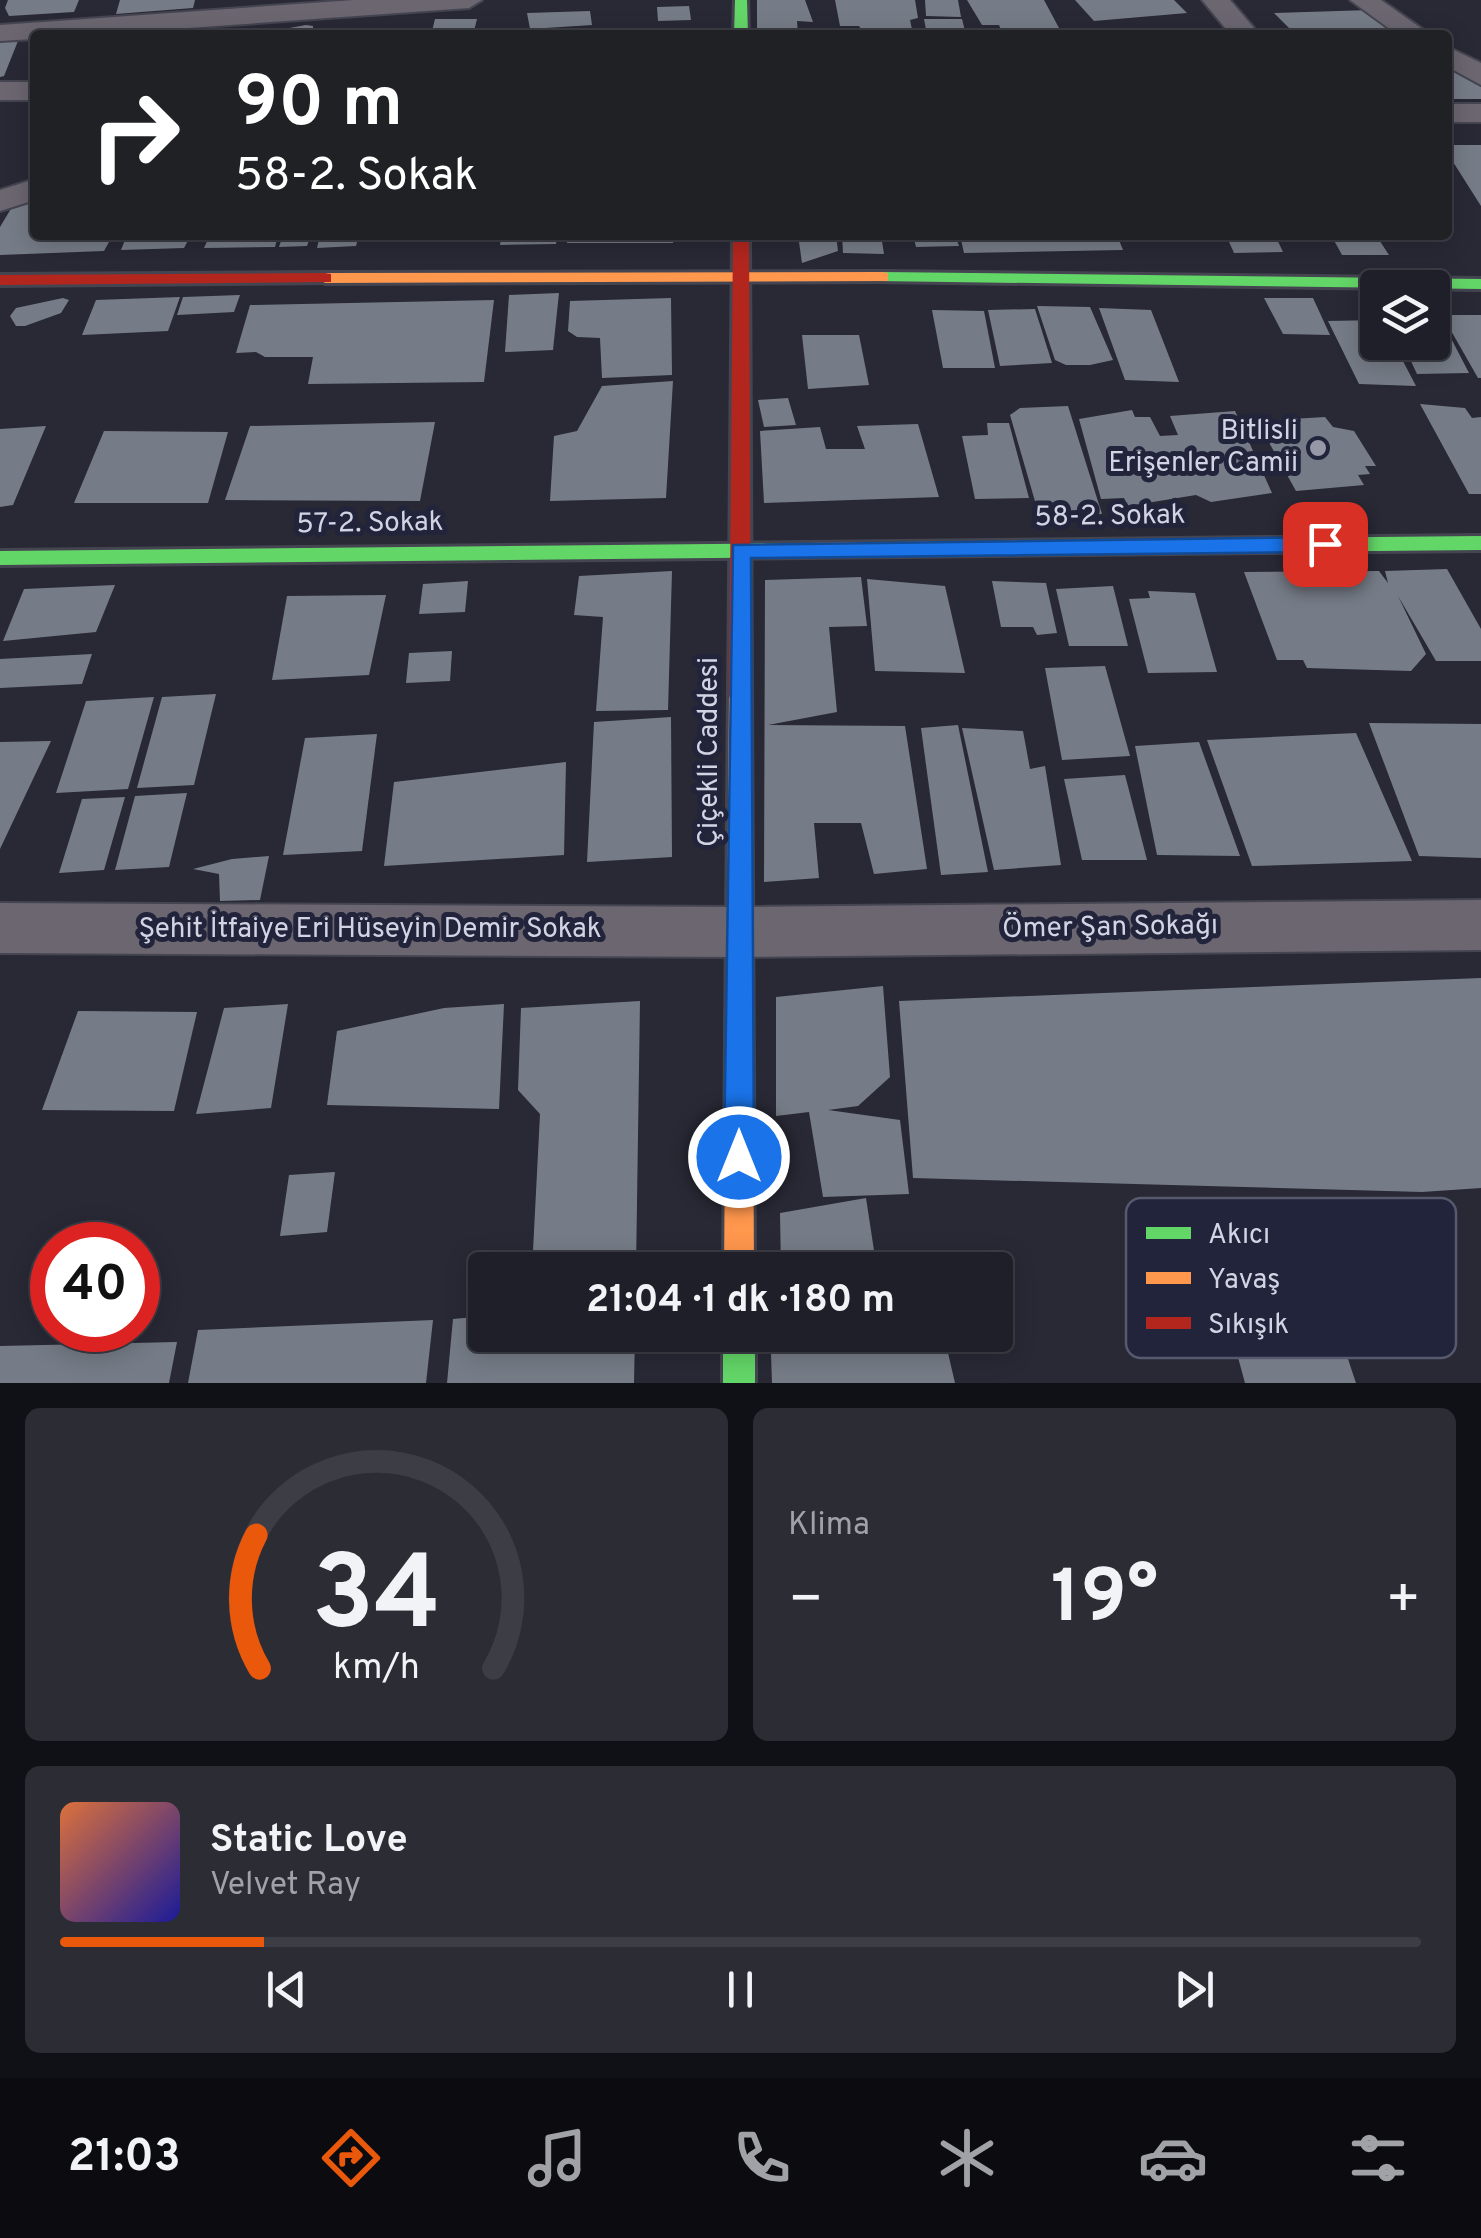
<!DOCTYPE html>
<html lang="tr">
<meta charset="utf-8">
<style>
:root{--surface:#1e1f28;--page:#2b2c34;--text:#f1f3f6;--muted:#a1a2a8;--line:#3c3d45;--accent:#ea580c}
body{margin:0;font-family:Overpass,sans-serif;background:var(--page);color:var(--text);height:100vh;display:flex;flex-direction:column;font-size:38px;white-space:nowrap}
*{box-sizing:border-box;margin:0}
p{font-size:32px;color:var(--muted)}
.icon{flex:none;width:55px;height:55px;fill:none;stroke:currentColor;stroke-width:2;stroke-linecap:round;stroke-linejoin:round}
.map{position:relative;height:1383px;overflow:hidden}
.drawer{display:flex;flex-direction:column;gap:25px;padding:25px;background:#101116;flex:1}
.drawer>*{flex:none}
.banner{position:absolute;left:30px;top:30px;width:1422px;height:210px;border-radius:10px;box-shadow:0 5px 25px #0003,0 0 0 2px var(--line);background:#202124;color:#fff;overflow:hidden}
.tools{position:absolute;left:1360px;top:270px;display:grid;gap:20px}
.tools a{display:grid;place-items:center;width:90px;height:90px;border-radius:10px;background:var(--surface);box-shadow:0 5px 25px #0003,0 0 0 2px var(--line);font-size:50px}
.speed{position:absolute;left:30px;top:1222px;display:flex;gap:20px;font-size:50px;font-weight:700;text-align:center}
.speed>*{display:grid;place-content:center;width:130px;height:130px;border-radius:50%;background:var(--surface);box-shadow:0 5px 25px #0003,0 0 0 2px var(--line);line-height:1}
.speed .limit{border:15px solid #d22;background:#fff;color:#111}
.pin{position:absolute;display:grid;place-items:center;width:85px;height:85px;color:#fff;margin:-42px;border-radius:20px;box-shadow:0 5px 15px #0006}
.me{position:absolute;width:110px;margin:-55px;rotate:0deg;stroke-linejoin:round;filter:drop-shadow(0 0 8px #0008)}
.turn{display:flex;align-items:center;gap:35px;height:210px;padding:0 40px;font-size:45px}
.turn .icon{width:130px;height:130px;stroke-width:2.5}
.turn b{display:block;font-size:70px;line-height:85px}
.big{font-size:75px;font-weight:700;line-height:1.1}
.drawer .widget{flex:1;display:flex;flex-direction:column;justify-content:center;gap:15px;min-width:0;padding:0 35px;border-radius:15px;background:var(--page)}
.drawer .dial{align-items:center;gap:0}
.dial svg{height:260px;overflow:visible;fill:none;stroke:var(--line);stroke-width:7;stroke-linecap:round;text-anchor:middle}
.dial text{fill:var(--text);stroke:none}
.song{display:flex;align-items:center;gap:30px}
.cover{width:120px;height:120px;border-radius:15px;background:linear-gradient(135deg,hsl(20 70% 55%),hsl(240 70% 35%))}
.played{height:10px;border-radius:5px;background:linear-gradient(90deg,var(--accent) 15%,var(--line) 15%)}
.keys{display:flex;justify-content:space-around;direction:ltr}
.heat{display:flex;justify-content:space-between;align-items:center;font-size:55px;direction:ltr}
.drawer .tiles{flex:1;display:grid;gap:25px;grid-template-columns:1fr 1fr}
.widget:last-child{grid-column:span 2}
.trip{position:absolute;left:468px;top:1252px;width:545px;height:100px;border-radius:10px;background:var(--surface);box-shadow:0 5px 25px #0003,0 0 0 2px var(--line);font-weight:700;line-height:100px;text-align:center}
.tabs{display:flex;height:160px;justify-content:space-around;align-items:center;background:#0c0c10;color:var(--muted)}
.tabs .icon{width:70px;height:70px}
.tabs .selected{color:var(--accent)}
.tabs b{font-size:45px;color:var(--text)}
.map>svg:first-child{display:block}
.building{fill:#767c87}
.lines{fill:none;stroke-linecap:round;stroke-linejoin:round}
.street-casing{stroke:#444550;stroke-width:4}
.fast-casing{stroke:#444550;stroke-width:6}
.slow-casing{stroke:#444550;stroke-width:6}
.jam-casing{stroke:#444550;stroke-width:6}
.street{fill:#6b6670;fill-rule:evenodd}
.fast{fill:#63d668;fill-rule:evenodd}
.slow{fill:#ff974d;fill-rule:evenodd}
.jam{fill:#b3261e;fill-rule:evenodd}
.route{fill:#1a73e8;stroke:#114b97;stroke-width:2.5}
.poi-dot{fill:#9698a7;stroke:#22243b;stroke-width:4}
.labels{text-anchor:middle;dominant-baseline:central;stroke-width:10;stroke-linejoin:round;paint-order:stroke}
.poi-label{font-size:28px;fill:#d2d4e4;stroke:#22243b;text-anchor:end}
.street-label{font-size:28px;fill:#d2d4e4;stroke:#22243b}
.key{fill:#22243b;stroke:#57596e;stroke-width:2.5}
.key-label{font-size:28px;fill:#d2d4e4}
</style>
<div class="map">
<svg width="1481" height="1383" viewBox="0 0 1481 1383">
<rect width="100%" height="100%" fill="#282935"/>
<!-- building -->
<g class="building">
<path d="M8,0H79L74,12L9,16L5,8Z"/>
<path d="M120,0H195L193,8L116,14Z"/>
<path d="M757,0H805L813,22L797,21L798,35H757Z"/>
<path d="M835,0H915L918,18L910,20L913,34L864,33L859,26H840Z"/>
<path d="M925,0H958L961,17L926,16Z"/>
<path d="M967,0H1044L1059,28L1001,30L999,25H982Z"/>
<path d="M1075,0H1174L1187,13L1094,21Z"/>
<path d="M689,6L691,20L658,21L657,7Z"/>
<path d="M1370,10L1410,35H1296L1274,13Z"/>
<path d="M590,11L592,25L530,29L527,13Z"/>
<path d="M435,19H477L473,35H431Z"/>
<path d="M924,19H962L966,35H927Z"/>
<path d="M306,25L313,26V35H281L284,29Z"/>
<path d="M18,41L4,76L0,77V42Z"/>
<path d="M1448,60L1481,82V99H1448Z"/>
<path d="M1448,145H1481V206L1448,154Z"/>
<path d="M35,197V235H113L104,251L0,255V227L15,202Z"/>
<path d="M127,235H191L184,248L121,250Z"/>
<path d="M210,235H278L275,247L204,248Z"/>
<path d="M283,235H311L307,246L279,247Z"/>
<path d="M320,235H359L356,246L317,248Z"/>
<path d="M439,235H489L488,239L438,241Z"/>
<path d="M502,235H557L556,244L500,245Z"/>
<path d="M568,235H674L673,243H567Z"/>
<path d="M798,235H836L838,251L802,263Z"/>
<path d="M842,235H881L884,254L843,253Z"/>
<path d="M913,235H955L959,246L916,247Z"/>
<path d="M960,235H1117L1123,250L964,253Z"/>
<path d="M1226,235H1275L1283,252L1234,253Z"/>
<path d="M1331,235H1376L1389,255H1342Z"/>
<path d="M559,293L553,350L505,352L509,295Z"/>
<path d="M240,295L234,312L177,315L183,297Z"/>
<path d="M180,297L168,331L82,335L96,300Z"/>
<path d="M63,298L69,300L61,313L25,326H16L10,316L16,308Z"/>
<path d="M671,298L672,375L602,378L600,338L577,337L568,331L570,301Z"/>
<path d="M1264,298H1313L1330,335L1283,334Z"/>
<path d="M494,300L484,382L308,384L313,357H265L256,352L236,353L250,305Z"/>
<path d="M1037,306L1090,307L1113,360L1090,365H1066L1055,360Z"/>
<path d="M1099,308L1151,310L1179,382L1125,380Z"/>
<path d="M1035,309L1052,363L1000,366L988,310Z"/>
<path d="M932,310L984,311L995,368H943Z"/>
<path d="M1442,315H1481V378H1478Z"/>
<path d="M1432,317L1441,319L1469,373L1417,374L1402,342H1432Z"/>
<path d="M1378,320V342H1393L1416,386L1359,384L1328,321Z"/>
<path d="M802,335H859L869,385L808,389Z"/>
<path d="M673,381L666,498L550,501L554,436L577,431L602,386Z"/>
<path d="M788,398L796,425L764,427L758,400Z"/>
<path d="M1420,404L1465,408L1472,418L1481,417V494H1469Z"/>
<path d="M1068,406L1102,514L1039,515L1010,415L1020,408Z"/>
<path d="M1132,410L1135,417H1150L1160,436L1178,435L1170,416L1235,411L1272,493L1211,502L1196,495L1128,506L1124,498L1101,499L1079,419Z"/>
<path d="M1325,417L1333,427L1354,431L1376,466H1365L1370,474L1358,475L1364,485L1296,491L1257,421Z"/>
<path d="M435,422L420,501L225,500L250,426Z"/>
<path d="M987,423H1009L1029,498L975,499L962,436L988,435Z"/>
<path d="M918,424L939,497L764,503L760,431L820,427L826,449H865L857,426Z"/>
<path d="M46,426L13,505L0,507V429Z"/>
<path d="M104,431L228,432L208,503H74Z"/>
<path d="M1447,569L1481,629V661H1436L1398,596L1426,654L1411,671L1307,668L1303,660H1277L1244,572L1379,571L1388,583L1385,571Z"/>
<path d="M672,571L668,710L596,711L603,617L574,615L579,576Z"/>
<path d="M861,577L867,626L829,627L837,712L768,725L905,726L927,869L874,874L861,823H814L819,878L764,882L765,580Z"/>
<path d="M867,579L945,586L965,673L875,671Z"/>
<path d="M468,581L465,612L419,614L423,584Z"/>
<path d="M992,581L1046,583L1057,633L1037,635L1033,627H1001Z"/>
<path d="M115,585L96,632L3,641L24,589Z"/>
<path d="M1113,586L1128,646H1069L1056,589Z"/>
<path d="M1148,591L1195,593L1217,672L1148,673L1129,599L1150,598Z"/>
<path d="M386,595L369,675L272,680L287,596Z"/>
<path d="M452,651L450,681L406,683L409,653Z"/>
<path d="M92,654L82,684L0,688V659Z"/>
<path d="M1105,666L1130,756L1062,760L1045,668Z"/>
<path d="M216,694L194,785L137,788L162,697Z"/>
<path d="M154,697L128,789L56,793L86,701Z"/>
<path d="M671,717L672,857L587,862L594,722Z"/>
<path d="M1369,723L1481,724V858L1419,856Z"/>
<path d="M958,725L988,872L941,875L921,728Z"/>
<path d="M962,728L1023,731L1030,769L1045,766L1061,865L994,870Z"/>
<path d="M1356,733L1412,861L1252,866L1207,740Z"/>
<path d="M377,734L362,851L283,855L305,738Z"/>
<path d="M51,741L0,849V742Z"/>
<path d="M1199,742L1240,856L1157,855L1135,746Z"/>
<path d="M566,762L564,855L384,866L394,782Z"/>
<path d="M1125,775L1147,860H1082L1064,779Z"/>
<path d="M187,793L169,867L115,870L135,796Z"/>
<path d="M125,797L104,870L59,873L82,799Z"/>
<path d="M269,856L260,900L220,901L219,874L193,869L232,859Z"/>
<path d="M1481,978V1188L1422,1192L913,1178L899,1001Z"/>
<path d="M883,986L890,1077L858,1106L828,1110L900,1120L909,1194L823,1197L809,1112L776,1116V997Z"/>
<path d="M640,1001L636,1270H532L540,1114L518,1090L521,1008Z"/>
<path d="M288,1004L271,1108L196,1114L224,1008Z"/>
<path d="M504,1004L499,1109L327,1105L337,1031L444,1008Z"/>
<path d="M78,1011L197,1012L174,1111L42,1110Z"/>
<path d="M335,1172L327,1232L280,1236L289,1175Z"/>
<path d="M866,1198L877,1270H781L780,1213Z"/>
<path d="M1315,1260L1356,1383H1245L1214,1269Z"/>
<path d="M485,1316V1335H635L634,1383H447L453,1319Z"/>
<path d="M433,1320L426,1383H188L198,1330Z"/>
<path d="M782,1335H887L888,1345L945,1340L955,1383H772L771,1354L882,1345L782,1344Z"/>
<path d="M177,1342L169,1383H0V1346Z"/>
</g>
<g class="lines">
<defs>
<g id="street">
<path d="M354,0H482L469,8L89,35H35V39L0,41V25Z"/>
<path d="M1202,0H1230L1260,35H1231Z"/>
<path d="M1350,0H1381L1431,35H1398Z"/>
<path d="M1448,47L1481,63V85L1448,67Z"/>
<rect x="0" y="82" width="35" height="18"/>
<rect x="1448" y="104" width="33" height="18"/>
<path d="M35,179V200L0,211V190Z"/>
<path d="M1481,900V950L740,957L0,953V903L740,907Z"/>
</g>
<g id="fast">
<path d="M735,0H747L748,35H734Z"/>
<path d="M882,272L1481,279V289L876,281V273Z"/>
<path d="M1481,536V550L1264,552L1254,545L1264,538Z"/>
<path d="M807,543L817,550L807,557L0,565V551Z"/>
<rect x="723" y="1335" width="32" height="48"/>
</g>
<g id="slow">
<path d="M882,272L888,273V281L325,283L317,278L325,273Z"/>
<path d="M1264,538L1274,545L1264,552L807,557L797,550L807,543Z"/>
<path d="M740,687L748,690L751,696L754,1270H724L729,696L732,690Z"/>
</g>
<g id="jam">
<path d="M733,235H749L751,696L748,702H732L729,696Z"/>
<path d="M325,273L331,274V282L0,285V275Z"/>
</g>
</defs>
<!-- street casing -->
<use href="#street" class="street-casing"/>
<!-- fast casing -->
<use href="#fast" class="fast-casing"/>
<!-- slow casing -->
<use href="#slow" class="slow-casing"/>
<!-- jam casing -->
<use href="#jam" class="jam-casing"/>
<!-- street -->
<use href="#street" class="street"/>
<!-- fast -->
<use href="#fast" class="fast"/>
<!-- slow -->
<use href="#slow" class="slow"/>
<!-- jam -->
<use href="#jam" class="jam"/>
</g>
<!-- route -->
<path class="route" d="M1325,537L1336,544L1325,552L751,558L754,1157L749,1168L739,1172L729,1168L724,1157L733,545Z"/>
<!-- markers -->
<circle class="poi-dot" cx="1318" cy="448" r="10"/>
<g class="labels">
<!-- poi labels -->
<g class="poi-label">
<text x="1298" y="432">Bitlisli<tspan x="1298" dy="32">Erişenler Camii</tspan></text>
</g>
<!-- street labels -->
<g class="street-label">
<text transform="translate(1110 517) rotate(-1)">58-2. Sokak</text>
<text transform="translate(370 524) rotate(-1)">57-2. Sokak</text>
<text transform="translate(710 752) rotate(-90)">Çiçekli Caddesi</text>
<text transform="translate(1110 928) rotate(-1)">Ömer Şan Sokağı</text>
<text x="370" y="930">Şehit İtfaiye Eri Hüseyin Demir Sokak</text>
</g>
</g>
<!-- legend -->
<rect x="1126" y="1198" width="330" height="160" rx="15" class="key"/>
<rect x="1146" y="1227" width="45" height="12" fill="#63d668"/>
<rect x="1146" y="1272" width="45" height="12" fill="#ff974d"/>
<rect x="1146" y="1317" width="45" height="12" fill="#b3261e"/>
<g class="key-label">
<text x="1208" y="1243">Akıcı</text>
<text x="1208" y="1288">Yavaş</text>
<text x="1208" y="1333">Sıkışık</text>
</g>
</svg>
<div class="tools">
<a><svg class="icon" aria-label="layers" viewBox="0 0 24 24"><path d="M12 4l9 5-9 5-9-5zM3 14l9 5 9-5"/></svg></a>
</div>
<div class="speed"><div class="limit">40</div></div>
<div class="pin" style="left:1325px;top:544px;background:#d93025"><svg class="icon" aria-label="arrive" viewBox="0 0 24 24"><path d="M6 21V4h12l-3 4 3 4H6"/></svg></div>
<svg class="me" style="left:739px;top:1157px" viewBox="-20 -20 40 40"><circle r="17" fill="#1a73e8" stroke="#fff" stroke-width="3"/><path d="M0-11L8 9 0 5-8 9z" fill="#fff"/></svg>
<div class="trip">21:04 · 1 dk · 180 m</div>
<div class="banner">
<div class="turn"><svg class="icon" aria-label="right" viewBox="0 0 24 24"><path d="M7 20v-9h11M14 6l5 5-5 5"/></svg><div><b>90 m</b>58-2. Sokak</div></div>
</div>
</div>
<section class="drawer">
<div class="tiles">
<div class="widget dial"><svg viewBox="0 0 100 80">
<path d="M14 69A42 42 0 1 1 86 69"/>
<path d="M14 69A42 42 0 0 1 13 28" stroke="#ea580c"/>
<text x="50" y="56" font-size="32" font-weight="700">34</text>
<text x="50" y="72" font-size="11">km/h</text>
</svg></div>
<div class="widget"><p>Klima</p>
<div class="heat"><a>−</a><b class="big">19°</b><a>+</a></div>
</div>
<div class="widget">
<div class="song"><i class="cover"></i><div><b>Static Love</b><p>Velvet Ray</p></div></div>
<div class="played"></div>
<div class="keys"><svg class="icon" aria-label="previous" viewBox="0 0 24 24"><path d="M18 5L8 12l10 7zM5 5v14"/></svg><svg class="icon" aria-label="pause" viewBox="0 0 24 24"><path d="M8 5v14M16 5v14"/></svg><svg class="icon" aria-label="next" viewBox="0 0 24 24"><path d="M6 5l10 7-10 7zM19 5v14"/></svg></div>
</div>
</div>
</section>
<nav class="tabs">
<b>21:03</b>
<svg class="icon selected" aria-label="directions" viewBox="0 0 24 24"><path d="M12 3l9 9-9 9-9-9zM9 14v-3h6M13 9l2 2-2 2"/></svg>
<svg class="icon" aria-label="music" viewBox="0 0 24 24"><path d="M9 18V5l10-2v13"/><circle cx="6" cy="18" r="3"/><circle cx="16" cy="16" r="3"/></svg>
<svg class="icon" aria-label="phone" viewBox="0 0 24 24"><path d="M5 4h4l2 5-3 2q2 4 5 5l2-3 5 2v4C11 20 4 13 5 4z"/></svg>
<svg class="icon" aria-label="climate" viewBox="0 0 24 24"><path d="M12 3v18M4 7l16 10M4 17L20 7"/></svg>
<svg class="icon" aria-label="car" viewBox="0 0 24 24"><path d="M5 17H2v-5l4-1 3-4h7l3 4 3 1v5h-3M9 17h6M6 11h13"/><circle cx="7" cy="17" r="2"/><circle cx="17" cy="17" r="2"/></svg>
<svg class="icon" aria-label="filters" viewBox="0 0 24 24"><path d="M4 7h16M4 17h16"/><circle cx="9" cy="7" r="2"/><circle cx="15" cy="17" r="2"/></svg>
</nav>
